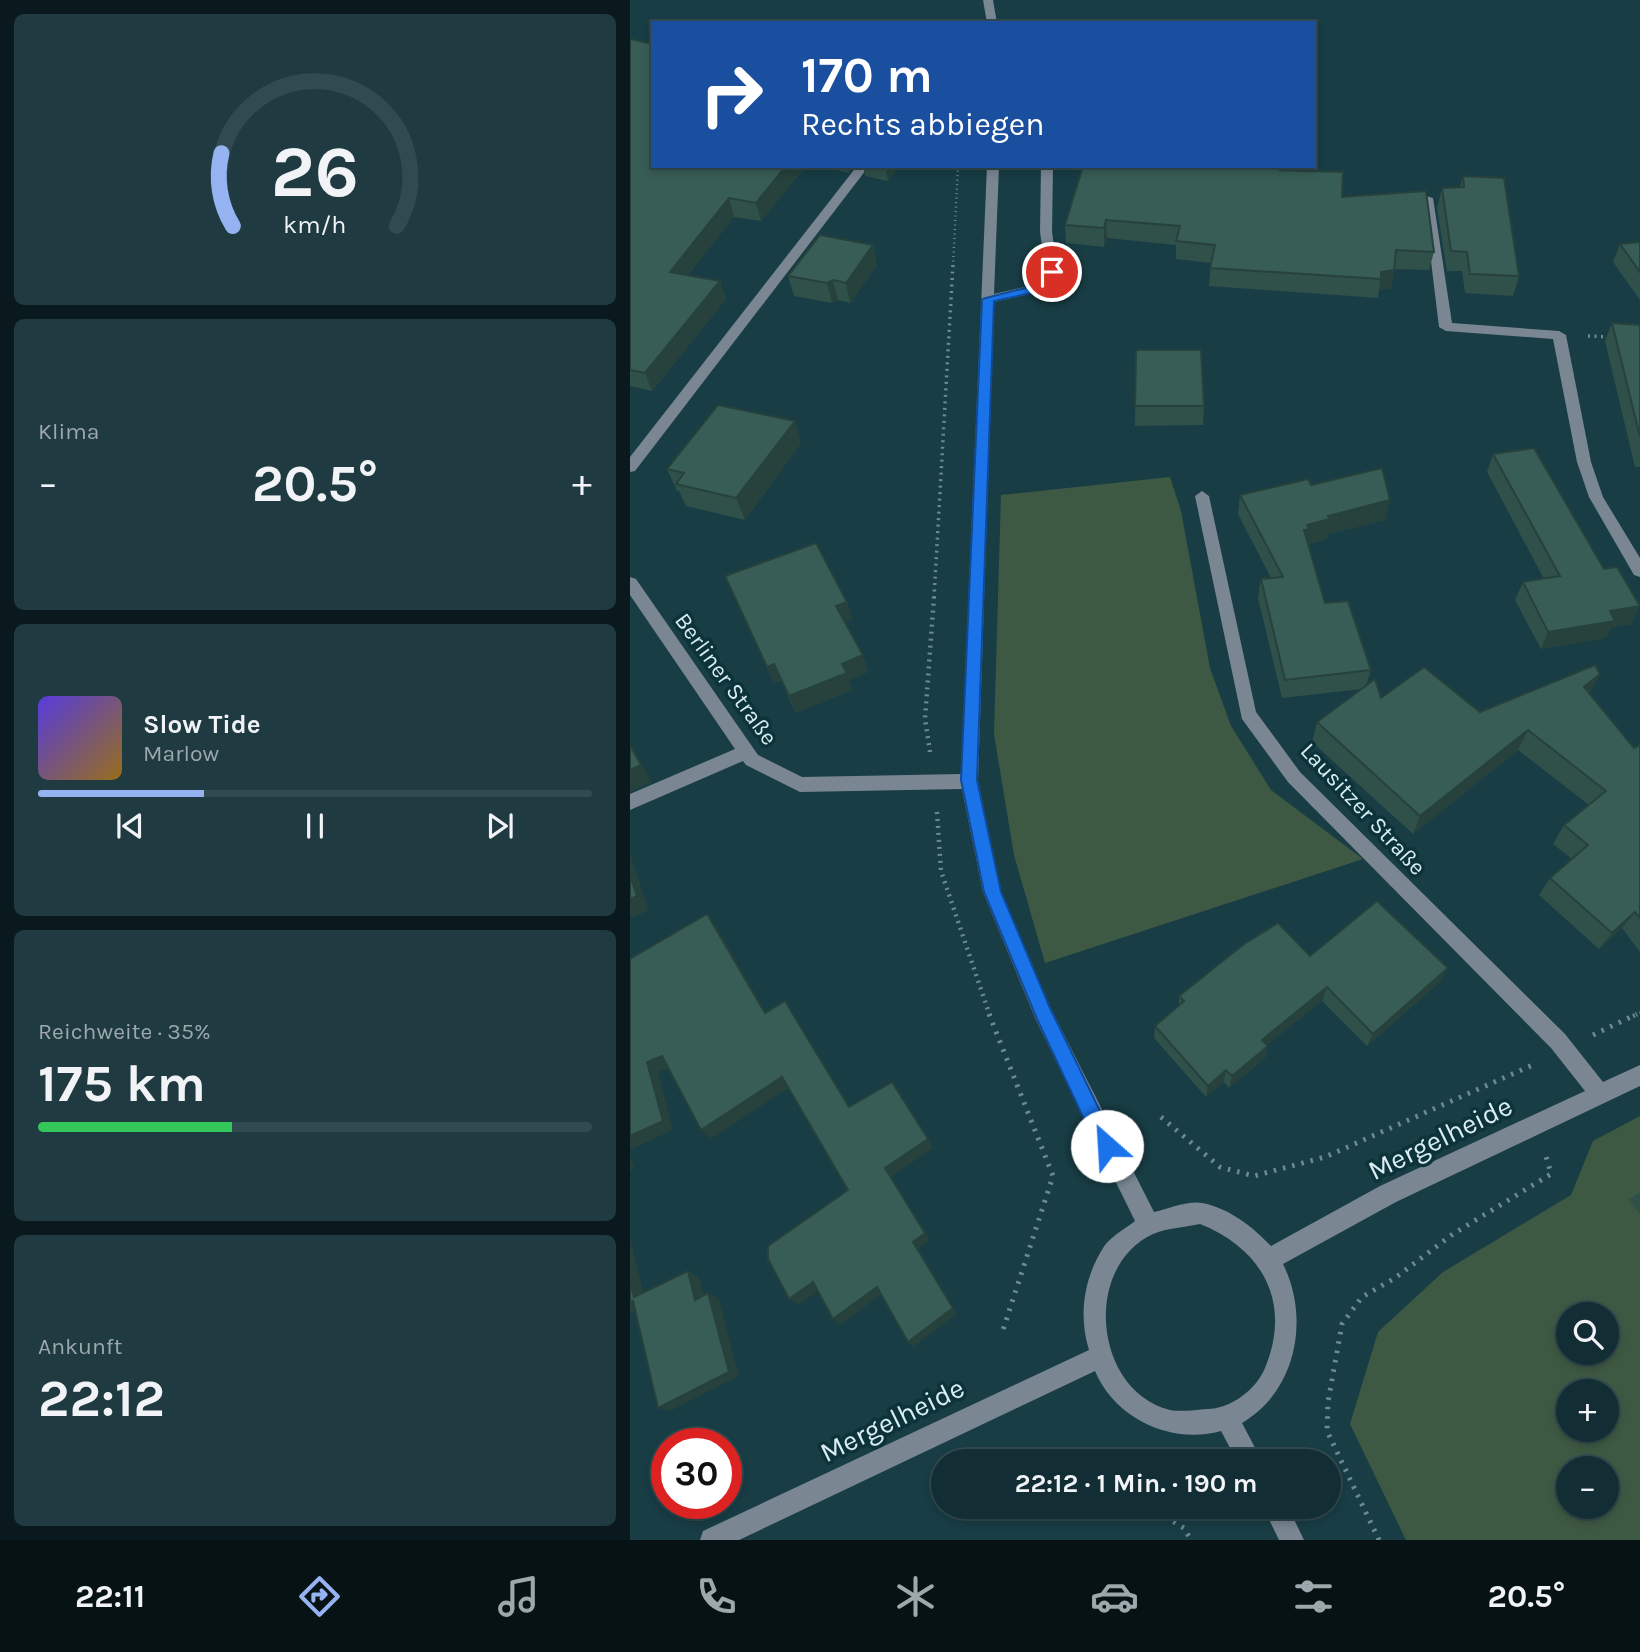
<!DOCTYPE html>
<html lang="de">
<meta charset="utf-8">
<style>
:root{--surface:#122e34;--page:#1f3a40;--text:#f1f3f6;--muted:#9ca8ac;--line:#314a4f;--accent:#95b2f1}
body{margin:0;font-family:Karla,sans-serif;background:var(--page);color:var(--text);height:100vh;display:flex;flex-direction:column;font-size:26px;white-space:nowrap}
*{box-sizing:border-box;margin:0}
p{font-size:23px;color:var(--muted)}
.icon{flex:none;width:38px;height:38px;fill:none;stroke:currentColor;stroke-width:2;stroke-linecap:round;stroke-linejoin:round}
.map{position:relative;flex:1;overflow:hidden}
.panel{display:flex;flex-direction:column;gap:14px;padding:14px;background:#0a191d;width:630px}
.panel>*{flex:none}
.top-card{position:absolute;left:21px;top:21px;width:665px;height:147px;border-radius:0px;box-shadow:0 4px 10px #0003,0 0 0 2px var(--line);background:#1a4fa0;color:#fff;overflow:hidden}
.fabs{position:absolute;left:926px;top:1302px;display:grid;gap:14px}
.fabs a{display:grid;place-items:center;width:63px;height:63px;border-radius:50%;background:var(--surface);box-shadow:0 4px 10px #0003,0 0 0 2px var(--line);font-size:35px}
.speed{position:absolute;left:21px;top:1428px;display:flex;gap:14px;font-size:35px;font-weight:700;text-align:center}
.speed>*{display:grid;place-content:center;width:91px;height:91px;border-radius:50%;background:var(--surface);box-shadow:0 4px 10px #0003,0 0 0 2px var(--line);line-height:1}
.speed .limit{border:10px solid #d22;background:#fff;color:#111}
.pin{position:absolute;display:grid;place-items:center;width:60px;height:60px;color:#fff;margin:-30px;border:4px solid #fff;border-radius:50%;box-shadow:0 2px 7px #0007}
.me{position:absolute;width:77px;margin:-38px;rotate:334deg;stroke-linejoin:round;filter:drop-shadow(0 0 5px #0008)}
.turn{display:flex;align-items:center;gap:24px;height:147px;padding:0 35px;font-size:32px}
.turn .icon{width:91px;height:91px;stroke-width:2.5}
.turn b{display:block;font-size:49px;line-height:60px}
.big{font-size:52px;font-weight:700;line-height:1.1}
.panel .tile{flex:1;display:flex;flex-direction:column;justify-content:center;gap:10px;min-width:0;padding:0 24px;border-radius:10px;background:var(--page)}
.panel .dial{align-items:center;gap:0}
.dial svg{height:182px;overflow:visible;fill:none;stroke:var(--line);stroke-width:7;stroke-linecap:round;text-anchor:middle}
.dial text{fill:var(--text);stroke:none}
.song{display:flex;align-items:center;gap:21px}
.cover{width:84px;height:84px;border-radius:10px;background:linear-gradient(135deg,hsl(250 70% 55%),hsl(40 70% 35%))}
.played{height:7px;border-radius:4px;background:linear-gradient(90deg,var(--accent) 30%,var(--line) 30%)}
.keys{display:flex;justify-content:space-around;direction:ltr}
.heat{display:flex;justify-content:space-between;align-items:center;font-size:38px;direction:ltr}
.charge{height:10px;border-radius:5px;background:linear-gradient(90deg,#34c759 35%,var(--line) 0)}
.trip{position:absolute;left:301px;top:1449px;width:410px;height:70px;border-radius:35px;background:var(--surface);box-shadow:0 4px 10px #0003,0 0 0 2px var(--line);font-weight:700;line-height:70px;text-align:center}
.tab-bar{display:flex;height:112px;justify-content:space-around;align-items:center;background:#071215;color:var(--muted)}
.tab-bar .icon{width:49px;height:49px}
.tab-bar .active{color:var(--accent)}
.tab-bar b{font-size:32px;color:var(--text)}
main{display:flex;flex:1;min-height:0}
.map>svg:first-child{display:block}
.green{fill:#3e5943;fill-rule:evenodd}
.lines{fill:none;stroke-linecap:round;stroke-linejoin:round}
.path-far3{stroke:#6c8a91;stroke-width:2.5;stroke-dasharray:1 3.5;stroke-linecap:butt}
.path-far2{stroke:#6c8a91;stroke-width:3.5;stroke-dasharray:2 4.5;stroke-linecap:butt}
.path-far1{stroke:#6c8a91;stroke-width:4.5;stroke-dasharray:2 5;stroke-linecap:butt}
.path{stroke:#6c8a91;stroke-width:5;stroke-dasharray:2.5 7;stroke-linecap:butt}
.minor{fill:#7a8793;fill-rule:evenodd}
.wall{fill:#30504a}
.shaded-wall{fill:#27413c}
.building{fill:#385d56;stroke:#27413c;stroke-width:2}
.route{fill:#1a73e8;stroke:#114b97;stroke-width:2}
.labels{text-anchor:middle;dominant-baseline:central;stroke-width:7;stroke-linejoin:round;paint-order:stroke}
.street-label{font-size:23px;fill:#d9edf2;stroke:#0c333a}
.near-street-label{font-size:28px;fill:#d9edf2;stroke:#0c333a}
</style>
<main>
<section class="panel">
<div class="tile dial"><svg viewBox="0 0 100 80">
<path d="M14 69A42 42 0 1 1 86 69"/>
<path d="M14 69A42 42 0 0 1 9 37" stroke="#95b2f1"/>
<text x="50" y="56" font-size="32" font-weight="700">26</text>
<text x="50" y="72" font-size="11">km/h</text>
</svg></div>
<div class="tile"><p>Klima</p>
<div class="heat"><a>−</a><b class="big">20.5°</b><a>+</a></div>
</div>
<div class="tile">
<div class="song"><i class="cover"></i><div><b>Slow Tide</b><p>Marlow</p></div></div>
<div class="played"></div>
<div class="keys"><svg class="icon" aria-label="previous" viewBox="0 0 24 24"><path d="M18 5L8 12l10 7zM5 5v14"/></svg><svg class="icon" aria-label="pause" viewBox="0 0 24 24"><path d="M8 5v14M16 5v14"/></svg><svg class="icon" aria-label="next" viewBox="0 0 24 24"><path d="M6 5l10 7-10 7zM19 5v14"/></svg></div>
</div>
<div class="tile"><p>Reichweite · 35%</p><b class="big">175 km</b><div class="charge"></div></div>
<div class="tile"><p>Ankunft</p><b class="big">22:12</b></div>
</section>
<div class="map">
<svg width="1010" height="1540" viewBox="0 0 1010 1540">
<rect width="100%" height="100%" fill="#183d45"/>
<!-- green -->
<g class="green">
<path d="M540,477L551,511L580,668L601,726L641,790L733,859L415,963L384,855L364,734L371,495Z"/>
<path d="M1010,1116V1540H776L720,1424L748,1332L813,1272L941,1195L963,1141ZM938,1314H976V1353H938ZM938,1391H976V1430H938ZM938,1468H976V1507H938Z"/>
</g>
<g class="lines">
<!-- path-far3 -->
<path class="path-far3" d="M323,266L328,166"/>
<!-- path-far2 -->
<g class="path-far2">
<path d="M958,336L981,337"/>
<path d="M304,598L323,264"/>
</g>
<!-- path-far1 -->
<g class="path-far1">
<path d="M300,752L295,719L304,597"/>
<path d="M307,812L311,871L360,1016"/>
<path d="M1003,1016L1010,1013"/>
</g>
<!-- path -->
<g class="path">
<path d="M359,1014L423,1176L372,1333"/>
<path d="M963,1035L1007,1014"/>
<path d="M531,1117L590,1167L624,1176L695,1157L905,1064"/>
<path d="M519,1507L554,1528L561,1540"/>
<path d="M749,1540L697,1431L698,1402L712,1324L732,1297L765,1278L823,1234L921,1174L916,1156"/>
</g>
<!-- minor -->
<g class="minor">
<path d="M353,0H363L367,23H357Z"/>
<path d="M227,166H239L5,471L0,472V457Z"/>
<path d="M357,166H369L364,294L407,284L416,272L410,232L411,166H423L422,232L428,272L416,290L364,302L348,781L371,892L420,1007L524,1212C537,1209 559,1200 572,1203C599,1208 623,1227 641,1246L750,1186L955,1091L921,1048L658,782L612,719L565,496L572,491L579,496L626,712L670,772L935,1034L973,1082L1010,1065V1086L766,1202L653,1264C680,1318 667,1391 612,1423L632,1461H607L591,1431C542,1445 485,1419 465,1371L109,1540H70L73,1531L459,1350C448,1315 454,1276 475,1245C482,1236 496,1228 505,1221L406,1020L353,892L332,789L170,792L116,765L113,761L0,810V794L105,749L0,595V577L6,579L128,755L172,777L331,774ZM570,1224C633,1249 662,1303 635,1368C626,1390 600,1409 577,1409C566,1410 551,1412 540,1410C464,1391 452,1267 523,1234C537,1228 556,1227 570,1224Z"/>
<path d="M793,195L803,198L822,323L929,331L936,335L961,462L973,497L1010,558V577L1004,575L959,497L947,462L923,339L816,331L809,327Z"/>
<path d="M633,1507H658L674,1540H649Z"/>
</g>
</g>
<!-- wall -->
<g class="wall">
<path d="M0,39L176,166L131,221L104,217L58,275L90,281L96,299L22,391L0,386Z"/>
<path d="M189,166H224L219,173Z"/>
<path d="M233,166H269L258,181L235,176Z"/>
<path d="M453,166H652L651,170L712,197L804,252L799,270L764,269L761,288L749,290L748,298L579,286L581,263L546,259V245L477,238L474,247L436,243L435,225Z"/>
<path d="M833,176L889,276L883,296L835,293L832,271H817L807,208L812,188L830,187Z"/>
<path d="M1010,242V300L983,262L990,244Z"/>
<path d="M243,245L247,265L220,303L208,300L202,303L164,296L158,276Z"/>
<path d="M982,323L1010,325V467H1005L975,341Z"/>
<path d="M506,350L574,406L573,425L505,426Z"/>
<path d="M171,443L115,520L56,506L49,491H47L37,469Z"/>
<path d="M863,454L1001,624L982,627L976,638L911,649L885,600L893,582L914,579L857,472Z"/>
<path d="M681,485L755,520L698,534L697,539L678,544L695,603L741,670L736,686L751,698L850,712L970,674L959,694L1004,748L1010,745V952L992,928L969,949L909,895L920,878L942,859L923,844L934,825L959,805L888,750L783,834L682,742L687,722L732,689L652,698L628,598L631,579L641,578L608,514L610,495Z"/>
<path d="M95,576L217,602L222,619L215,622L233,655L238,672L219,680L222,690L166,713L151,681L144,683Z"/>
<path d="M680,956L811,981L737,1046L692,1001L637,1045L638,1046L635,1058L599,1088L594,1082L576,1097L524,1038L525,1026L549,1006V996Z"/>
<path d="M1010,1192V1214L998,1200Z"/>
</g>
<!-- shaded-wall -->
<g class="shaded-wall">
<path d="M156,166H176L131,221L126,203Z"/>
<path d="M217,166H224L219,173Z"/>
<path d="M255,166H269L258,181Z"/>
<path d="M99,198L104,217L46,290L40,272Z"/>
<path d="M476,220L477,238L474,247V228Z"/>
<path d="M243,245L247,265L220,303L216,283Z"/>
<path d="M764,270L761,288L749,290L751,272Z"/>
<path d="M203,280L208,300L202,303L197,283Z"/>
<path d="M90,281L96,299L22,391L15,373Z"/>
<path d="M165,421L171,443L115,520L106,498Z"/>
<path d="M760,500L755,520L698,534L697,539L676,544L674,530L677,525L698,516Z"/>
<path d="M217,602L222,619L212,623L206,606Z"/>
<path d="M1010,606L1001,624L982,627L976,638L911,649L918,632L980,611Z"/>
<path d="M233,655L238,672L219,680L222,690L166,713L159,696L212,664Z"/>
<path d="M144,664L151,681L144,683L137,667Z"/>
<path d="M970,674L959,694L954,687Z"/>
<path d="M898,730L888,750L783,834L790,816Z"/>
<path d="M0,743L22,782L0,792Z"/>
<path d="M0,853L19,911L0,918Z"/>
<path d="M1005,912L992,928L969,949L982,933Z"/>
<path d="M77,914L86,926L143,1024L135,1013Z"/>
<path d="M818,968L811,981L737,1046L743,1034Z"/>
<path d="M697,987L692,1001L629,1052L632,1040Z"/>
<path d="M638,1046L635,1058L599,1088L602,1076Z"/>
<path d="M32,1056L43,1067L28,1072L43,1130L0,1150V1136L17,1062Z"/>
<path d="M596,1070L594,1082L576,1097L578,1086Z"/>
<path d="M152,1077L160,1087L81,1139L71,1130Z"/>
<path d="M298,1139L303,1148L261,1177L300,1240L288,1249L327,1314L283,1347L278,1342L283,1242L255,1168Z"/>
<path d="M0,1153L4,1169L0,1171Z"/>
<path d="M0,1237L16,1303L4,1297L0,1281Z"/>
<path d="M58,1271L69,1277L76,1305L65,1300Z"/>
<path d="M183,1282L191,1289L168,1305L159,1299Z"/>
<path d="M247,1287L253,1293L211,1325L203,1319Z"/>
<path d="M78,1293L89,1299L109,1376L40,1411L28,1408Z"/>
<path d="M3,1301L15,1307L0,1314V1302Z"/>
</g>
<!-- building -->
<g class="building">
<path d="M0,39L23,44V166H156L126,203L99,198L40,272L90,281L15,373L0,370Z"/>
<path d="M453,166H651L650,170L713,172L712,197L796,191L804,252L766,250L764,270L751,272V279L580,268L585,245L546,241L550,226L476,220L474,228L435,225Z"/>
<path d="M833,176L874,178L889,276L840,274L837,252L821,251L812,188L834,187Z"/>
<path d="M190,235L243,245L216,283L203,280L197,283L158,276Z"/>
<path d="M1010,242V272L990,244Z"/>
<path d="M982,323L1010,325V437Z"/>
<path d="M506,350H571L574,406H505Z"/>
<path d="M88,405L165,421L106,498L46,484L54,473L37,469Z"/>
<path d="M904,448L974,569L987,567L1010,606L980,611L985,621L918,632L893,582L930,576L863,454Z"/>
<path d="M752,468L760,500L698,516L700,519L677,525L679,529L674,530L695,603L718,601L741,670L655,680L631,579L653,577L610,495L678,479L681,485Z"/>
<path d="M186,543L217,602L206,606L233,655L212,664L217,673L159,696L144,664L137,667L95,576Z"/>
<path d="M965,665L970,674L954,687L1004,748L1010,745V918L1005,912L982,933L920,878L958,845L934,825L976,791L898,730L790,816L687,722L745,679L751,698L794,667L850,712Z"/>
<path d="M0,745L11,765L0,770Z"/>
<path d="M0,875L7,896L0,899Z"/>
<path d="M747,901L818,968L743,1034L697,987L632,1040L638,1046L602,1076L596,1070L578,1086L525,1026L554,1001L549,996L614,944L648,923L680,956Z"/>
<path d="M77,914L135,1013L155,1001L219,1107L262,1082L298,1139L255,1168L295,1233L283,1242L323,1308L278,1342L247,1287L203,1319L183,1282L159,1299L138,1259V1246L218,1190L152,1077L71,1130L32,1056L17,1062L33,1121L0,1136V959Z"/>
<path d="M58,1271L65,1300L78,1293L99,1372L28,1408L3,1301L0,1302V1281L4,1297Z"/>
</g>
<!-- route -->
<path class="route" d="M418,270L428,272L416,290L364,301L347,780L371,892L420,1008L487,1146L484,1153L477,1155L470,1153L407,1019L354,892L331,780L352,299L407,285Z"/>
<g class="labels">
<!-- street labels -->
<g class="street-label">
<text transform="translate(96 679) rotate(54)">Berliner Straße</text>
<text transform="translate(733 809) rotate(47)">Lausitzer Straße</text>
</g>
<!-- near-street labels -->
<g class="near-street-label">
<text transform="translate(810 1138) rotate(-26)">Mergelheide</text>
<text transform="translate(262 1420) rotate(-26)">Mergelheide</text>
</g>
</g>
</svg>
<div class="fabs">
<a><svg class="icon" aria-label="search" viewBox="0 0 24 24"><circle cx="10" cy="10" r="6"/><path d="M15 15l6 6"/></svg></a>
<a>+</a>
<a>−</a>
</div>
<div class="speed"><div class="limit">30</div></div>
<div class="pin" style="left:422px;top:272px;background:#d93025"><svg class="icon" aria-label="arrive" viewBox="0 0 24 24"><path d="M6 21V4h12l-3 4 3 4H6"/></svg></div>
<svg class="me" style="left:477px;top:1146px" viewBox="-20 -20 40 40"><circle r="19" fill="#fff"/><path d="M0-13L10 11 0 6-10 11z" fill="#1a73e8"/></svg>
<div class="trip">22:12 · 1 Min. · 190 m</div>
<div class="top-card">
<div class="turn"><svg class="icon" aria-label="right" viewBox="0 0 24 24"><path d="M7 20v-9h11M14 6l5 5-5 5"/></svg><div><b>170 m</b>Rechts abbiegen</div></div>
</div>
</div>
</main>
<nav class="tab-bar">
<b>22:11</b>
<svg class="icon active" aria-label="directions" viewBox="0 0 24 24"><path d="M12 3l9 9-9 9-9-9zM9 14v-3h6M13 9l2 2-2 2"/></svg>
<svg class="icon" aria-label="music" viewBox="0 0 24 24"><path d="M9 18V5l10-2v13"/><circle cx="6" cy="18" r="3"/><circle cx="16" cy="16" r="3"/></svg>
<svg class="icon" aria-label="phone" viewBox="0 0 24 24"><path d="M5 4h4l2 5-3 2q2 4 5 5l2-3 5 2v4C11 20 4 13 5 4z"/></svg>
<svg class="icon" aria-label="climate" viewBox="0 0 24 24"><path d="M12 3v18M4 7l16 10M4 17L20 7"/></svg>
<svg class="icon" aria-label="car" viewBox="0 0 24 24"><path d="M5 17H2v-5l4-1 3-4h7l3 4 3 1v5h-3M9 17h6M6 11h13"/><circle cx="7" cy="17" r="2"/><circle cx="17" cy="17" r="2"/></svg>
<svg class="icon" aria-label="filters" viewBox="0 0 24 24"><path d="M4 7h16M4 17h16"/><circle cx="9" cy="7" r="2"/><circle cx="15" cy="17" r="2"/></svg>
<b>20.5°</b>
</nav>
